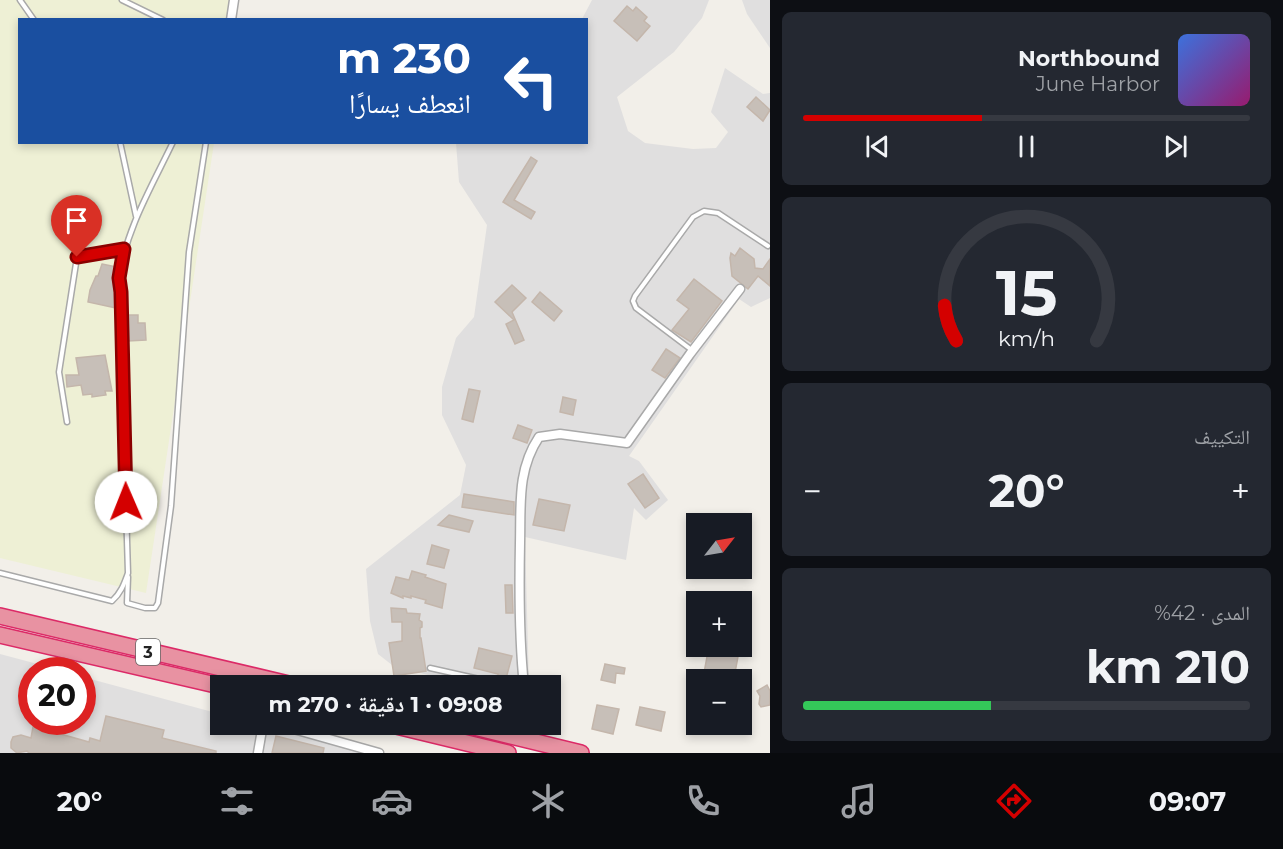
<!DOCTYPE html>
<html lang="ar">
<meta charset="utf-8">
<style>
:root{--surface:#171b24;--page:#242831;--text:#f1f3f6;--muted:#9ea1a6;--line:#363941;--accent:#d40000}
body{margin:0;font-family:Montserrat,"Noto Naskh Arabic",sans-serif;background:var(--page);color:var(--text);direction:rtl;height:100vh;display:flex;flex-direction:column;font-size:22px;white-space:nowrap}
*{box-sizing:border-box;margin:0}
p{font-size:20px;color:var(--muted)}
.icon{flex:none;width:33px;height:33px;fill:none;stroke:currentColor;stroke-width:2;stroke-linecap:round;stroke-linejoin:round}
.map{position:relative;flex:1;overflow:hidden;direction:ltr}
.panel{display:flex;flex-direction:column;gap:12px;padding:12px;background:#0d0f14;width:513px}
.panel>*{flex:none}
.guide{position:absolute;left:18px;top:18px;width:570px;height:126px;border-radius:0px;box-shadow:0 3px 9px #0003;direction:rtl;background:#1a4fa0;color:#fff;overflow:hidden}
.needle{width:39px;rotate:59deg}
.fabs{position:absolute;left:686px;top:513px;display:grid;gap:12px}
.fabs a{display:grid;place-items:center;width:66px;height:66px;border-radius:0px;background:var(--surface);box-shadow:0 3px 9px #0003;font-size:30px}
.speed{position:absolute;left:18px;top:657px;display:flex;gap:12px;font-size:30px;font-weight:700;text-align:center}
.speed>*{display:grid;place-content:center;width:78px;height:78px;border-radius:50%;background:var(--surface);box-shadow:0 3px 9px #0003;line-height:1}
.speed .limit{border:9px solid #d22;background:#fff;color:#111}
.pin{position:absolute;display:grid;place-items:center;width:51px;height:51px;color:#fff;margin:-62px -26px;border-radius:50% 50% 50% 0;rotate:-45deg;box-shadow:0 0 6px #0007}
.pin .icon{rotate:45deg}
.me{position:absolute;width:66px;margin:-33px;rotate:359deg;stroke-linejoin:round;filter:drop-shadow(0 0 4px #0008)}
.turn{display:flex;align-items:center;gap:21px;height:126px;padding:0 18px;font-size:27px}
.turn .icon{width:78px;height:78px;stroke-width:2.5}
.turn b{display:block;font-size:42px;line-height:51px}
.big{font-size:45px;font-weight:700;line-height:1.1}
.panel .widget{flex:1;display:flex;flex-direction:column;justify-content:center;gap:9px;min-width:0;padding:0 21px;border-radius:9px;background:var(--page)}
.panel .dial{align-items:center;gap:0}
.dial svg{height:156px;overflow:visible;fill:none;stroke:var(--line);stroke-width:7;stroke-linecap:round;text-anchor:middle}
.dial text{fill:var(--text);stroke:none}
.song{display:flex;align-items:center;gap:18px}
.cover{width:72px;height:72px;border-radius:9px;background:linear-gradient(135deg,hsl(220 70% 55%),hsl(320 70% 35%))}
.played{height:6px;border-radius:3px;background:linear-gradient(90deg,var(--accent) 40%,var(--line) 40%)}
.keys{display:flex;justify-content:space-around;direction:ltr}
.heat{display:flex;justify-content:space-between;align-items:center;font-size:33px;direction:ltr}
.charge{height:9px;border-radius:4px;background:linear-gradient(90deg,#34c759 42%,var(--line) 0)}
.trip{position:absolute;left:210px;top:675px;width:351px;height:60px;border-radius:0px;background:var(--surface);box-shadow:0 3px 9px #0003;font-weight:700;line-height:60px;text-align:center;direction:rtl}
.tabs{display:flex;height:96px;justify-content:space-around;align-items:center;background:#090b0e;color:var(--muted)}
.tabs .icon{width:42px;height:42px}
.tabs .current{color:var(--accent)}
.tabs b{font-size:27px;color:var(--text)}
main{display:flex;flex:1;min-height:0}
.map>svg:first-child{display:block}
.residential{fill:#e0dfdf}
.farmland{fill:#eef0d5}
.building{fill:#c7bfb8;stroke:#c4b6ab;stroke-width:1.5}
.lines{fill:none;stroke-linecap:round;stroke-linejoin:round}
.lane-casing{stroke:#a9a9a9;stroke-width:7}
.street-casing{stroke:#a9a9a9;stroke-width:11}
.highway-casing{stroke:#dc2a67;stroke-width:18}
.lane{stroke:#fff;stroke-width:4}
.street{stroke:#fff;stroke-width:8}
.highway{stroke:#e892a2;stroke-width:15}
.route-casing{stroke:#8a0000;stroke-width:15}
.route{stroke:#d40000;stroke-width:10}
.labels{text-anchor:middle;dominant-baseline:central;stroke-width:6;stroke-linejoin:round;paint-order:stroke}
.shield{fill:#fff;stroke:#646464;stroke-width:1.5}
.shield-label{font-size:16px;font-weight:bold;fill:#222}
</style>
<main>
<section class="panel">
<div class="widget">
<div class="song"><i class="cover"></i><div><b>Northbound</b><p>June Harbor</p></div></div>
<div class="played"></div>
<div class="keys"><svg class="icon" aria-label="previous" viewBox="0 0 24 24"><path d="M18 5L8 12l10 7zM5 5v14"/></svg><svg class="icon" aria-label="pause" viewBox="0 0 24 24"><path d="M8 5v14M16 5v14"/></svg><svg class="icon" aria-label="next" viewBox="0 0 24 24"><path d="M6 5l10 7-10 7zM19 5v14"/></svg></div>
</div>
<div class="widget dial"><svg viewBox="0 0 100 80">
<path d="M14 69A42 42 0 1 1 86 69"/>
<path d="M14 69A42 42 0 0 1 8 51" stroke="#d40000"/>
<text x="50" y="56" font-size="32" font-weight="700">15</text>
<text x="50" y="72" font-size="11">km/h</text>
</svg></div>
<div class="widget"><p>التكييف</p>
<div class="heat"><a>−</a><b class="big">20°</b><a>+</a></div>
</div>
<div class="widget"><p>المدى · 42%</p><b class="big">210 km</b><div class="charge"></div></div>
</section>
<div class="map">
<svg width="770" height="753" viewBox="0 0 770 753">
<rect width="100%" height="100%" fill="#f2efe9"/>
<!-- residential -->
<g class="residential">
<path d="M592,0H709L702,18L674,52L617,97L628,131L645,143L693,149L716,148L728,132L711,112L725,68L763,94L770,93V298L751,307L739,299L629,456L639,461L668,500L646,520L634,508L626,560L525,537L529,685H464L392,665L378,654L370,621L366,569L460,495L466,465L442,415V387L456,338L474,317L487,225L459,182L456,143L586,142V20L582,19Z"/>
<path d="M742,0H770V48L747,14Z"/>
<path d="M0,654L60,670H32V722H82L83,677L220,714V724L260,725L365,753H0Z"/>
</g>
<!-- farmland -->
<path class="farmland" d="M0,0H235L232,19L20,20V142L214,143L146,593L0,558Z"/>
<!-- building -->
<g class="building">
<path d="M627,6L633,11L636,7L647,17L644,21L650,26L637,41L614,21Z"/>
<path d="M756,97L770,110L763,121L747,107Z"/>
<path d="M531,157L537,161L514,200L535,212L531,219L503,202Z"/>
<path d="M740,248L754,259L755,268L763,269L770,259V286L758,276L748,289L732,276L730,258L731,253L735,256Z"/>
<path d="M102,264L117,267L114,290L116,308L88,302L90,290L96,276H98Z"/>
<path d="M694,279L722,301L691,342L672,330L689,309L677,300Z"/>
<path d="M512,285L526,298L512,312L524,340L515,344L506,324L514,320L495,302Z"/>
<path d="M540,292L562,311L554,321L532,302Z"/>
<path d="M127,315H138V323H145L146,340L128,341Z"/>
<path d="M666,349L680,358L665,378L652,370Z"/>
<path d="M105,355L112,391H105L106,395L92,397V394L83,395L81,385L67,387L66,375H79L76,358Z"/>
<path d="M469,389L480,391L473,422L462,419Z"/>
<path d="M563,397L576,400L573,415L560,412Z"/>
<path d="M518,425L532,430L527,443L513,438Z"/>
<path d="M643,474L659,498L645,508L628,484Z"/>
<path d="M464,494L514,502V515L462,507Z"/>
<path d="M539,499L570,505L564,531L533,525Z"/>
<path d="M449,515L473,521L469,532L438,525Z"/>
<path d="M432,545L449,550L444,568L427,564Z"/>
<path d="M412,571L426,575L425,577L446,584L442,608L425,603L426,600L411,596V598L403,596V598L391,593L396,577L409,580Z"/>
<path d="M505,585H512L513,613H506Z"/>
<path d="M391,608L406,609L407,613L420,614L419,620L422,622V627L420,628V638H421L426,671L394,676L389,643L402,641V622H392Z"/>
<path d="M709,646H740L734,678L704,673Z"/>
<path d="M479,648L512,656L504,686H497L498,674L474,668Z"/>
<path d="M605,664L625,668L624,674L616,673L615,683L601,680Z"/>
<path d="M767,685L770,691V705L761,707L759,704L760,696L757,691Z"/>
<path d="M597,705L619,709L613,734L592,729Z"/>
<path d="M640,707L665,712L661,731L636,725Z"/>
<path d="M106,716L164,730L162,738L216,751V753H29L27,751L17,753L11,748V742L13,737L21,735L31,738L33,727L39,722L47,725L50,731L89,742L90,738L100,741Z"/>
<path d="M276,736L324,748L323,753H272Z"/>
</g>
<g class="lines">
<defs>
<g id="lane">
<path d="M20,0L34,20"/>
<path d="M122,0L163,20"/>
<path d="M120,142L136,216"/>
<path d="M693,351L636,308L633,301L635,296L693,217L704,211L718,213L768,246"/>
<path d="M67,422L59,372L77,257L124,249"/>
<path d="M0,573L112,601C121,593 124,584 128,573L119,278C126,229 152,186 173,142"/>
<path d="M128,577L127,603L145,608H155L158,603L171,506L189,252L206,142"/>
<path d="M430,668L488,681L490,686"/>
</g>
<g id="street">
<path d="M231,20L234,0"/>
<path d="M524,686C519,638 519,591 520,543C521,505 517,470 539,437L560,434L627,443L690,354L740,289"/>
<path d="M276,724L379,753"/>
<path d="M525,739V724"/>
<path d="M258,753L263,724"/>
</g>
<g id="highway">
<path d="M0,616L297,686"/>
<path d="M0,635L220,686"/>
<path d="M388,724L508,753"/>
<path d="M462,724L581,753"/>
</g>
</defs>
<!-- lane casing -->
<use href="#lane" class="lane-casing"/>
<!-- street casing -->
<use href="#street" class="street-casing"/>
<!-- highway casing -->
<use href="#highway" class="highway-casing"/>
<!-- lane -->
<use href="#lane" class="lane"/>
<!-- street -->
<use href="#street" class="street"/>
<!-- highway -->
<use href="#highway" class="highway"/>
</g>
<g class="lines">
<defs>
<path id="route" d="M77,257L124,249L119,278L121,292L126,502"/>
</defs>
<!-- route casing -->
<use href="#route" class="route-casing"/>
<!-- route -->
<use href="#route" class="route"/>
</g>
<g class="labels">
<!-- shield labels -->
<rect class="shield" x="136" y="639" width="24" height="26" rx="4.5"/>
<g class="shield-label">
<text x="148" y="652">3</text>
</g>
</g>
</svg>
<div class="fabs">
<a><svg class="needle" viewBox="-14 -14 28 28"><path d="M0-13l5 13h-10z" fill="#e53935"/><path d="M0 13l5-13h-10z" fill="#9ea1a6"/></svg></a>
<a>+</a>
<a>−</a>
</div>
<div class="speed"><div class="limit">20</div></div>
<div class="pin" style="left:77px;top:257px;background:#d93025"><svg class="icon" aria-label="arrive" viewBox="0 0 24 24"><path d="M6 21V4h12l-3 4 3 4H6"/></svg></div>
<svg class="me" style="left:126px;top:502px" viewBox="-20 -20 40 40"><circle r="19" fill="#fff"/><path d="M0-13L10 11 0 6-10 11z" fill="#d40000"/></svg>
<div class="trip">09:08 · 1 دقيقة · 270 m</div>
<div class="guide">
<div class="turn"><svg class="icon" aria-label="left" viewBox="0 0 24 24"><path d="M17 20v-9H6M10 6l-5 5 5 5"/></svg><div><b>230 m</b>انعطف يسارًا</div></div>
</div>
</div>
</main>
<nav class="tabs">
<b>09:07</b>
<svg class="icon current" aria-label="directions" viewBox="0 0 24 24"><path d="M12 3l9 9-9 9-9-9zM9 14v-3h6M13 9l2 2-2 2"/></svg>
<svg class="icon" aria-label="music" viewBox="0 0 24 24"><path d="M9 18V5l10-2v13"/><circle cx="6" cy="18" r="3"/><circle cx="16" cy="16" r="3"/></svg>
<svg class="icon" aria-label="phone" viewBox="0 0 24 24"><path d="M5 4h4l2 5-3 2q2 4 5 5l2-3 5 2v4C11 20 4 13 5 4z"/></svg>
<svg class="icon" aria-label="climate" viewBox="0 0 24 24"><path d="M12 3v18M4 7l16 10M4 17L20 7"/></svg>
<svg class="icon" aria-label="car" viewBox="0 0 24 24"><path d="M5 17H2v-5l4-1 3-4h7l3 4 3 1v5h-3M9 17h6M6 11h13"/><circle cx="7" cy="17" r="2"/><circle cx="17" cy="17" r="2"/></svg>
<svg class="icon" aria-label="filters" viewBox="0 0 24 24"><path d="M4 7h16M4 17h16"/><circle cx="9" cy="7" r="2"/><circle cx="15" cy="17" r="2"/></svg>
<b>20°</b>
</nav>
